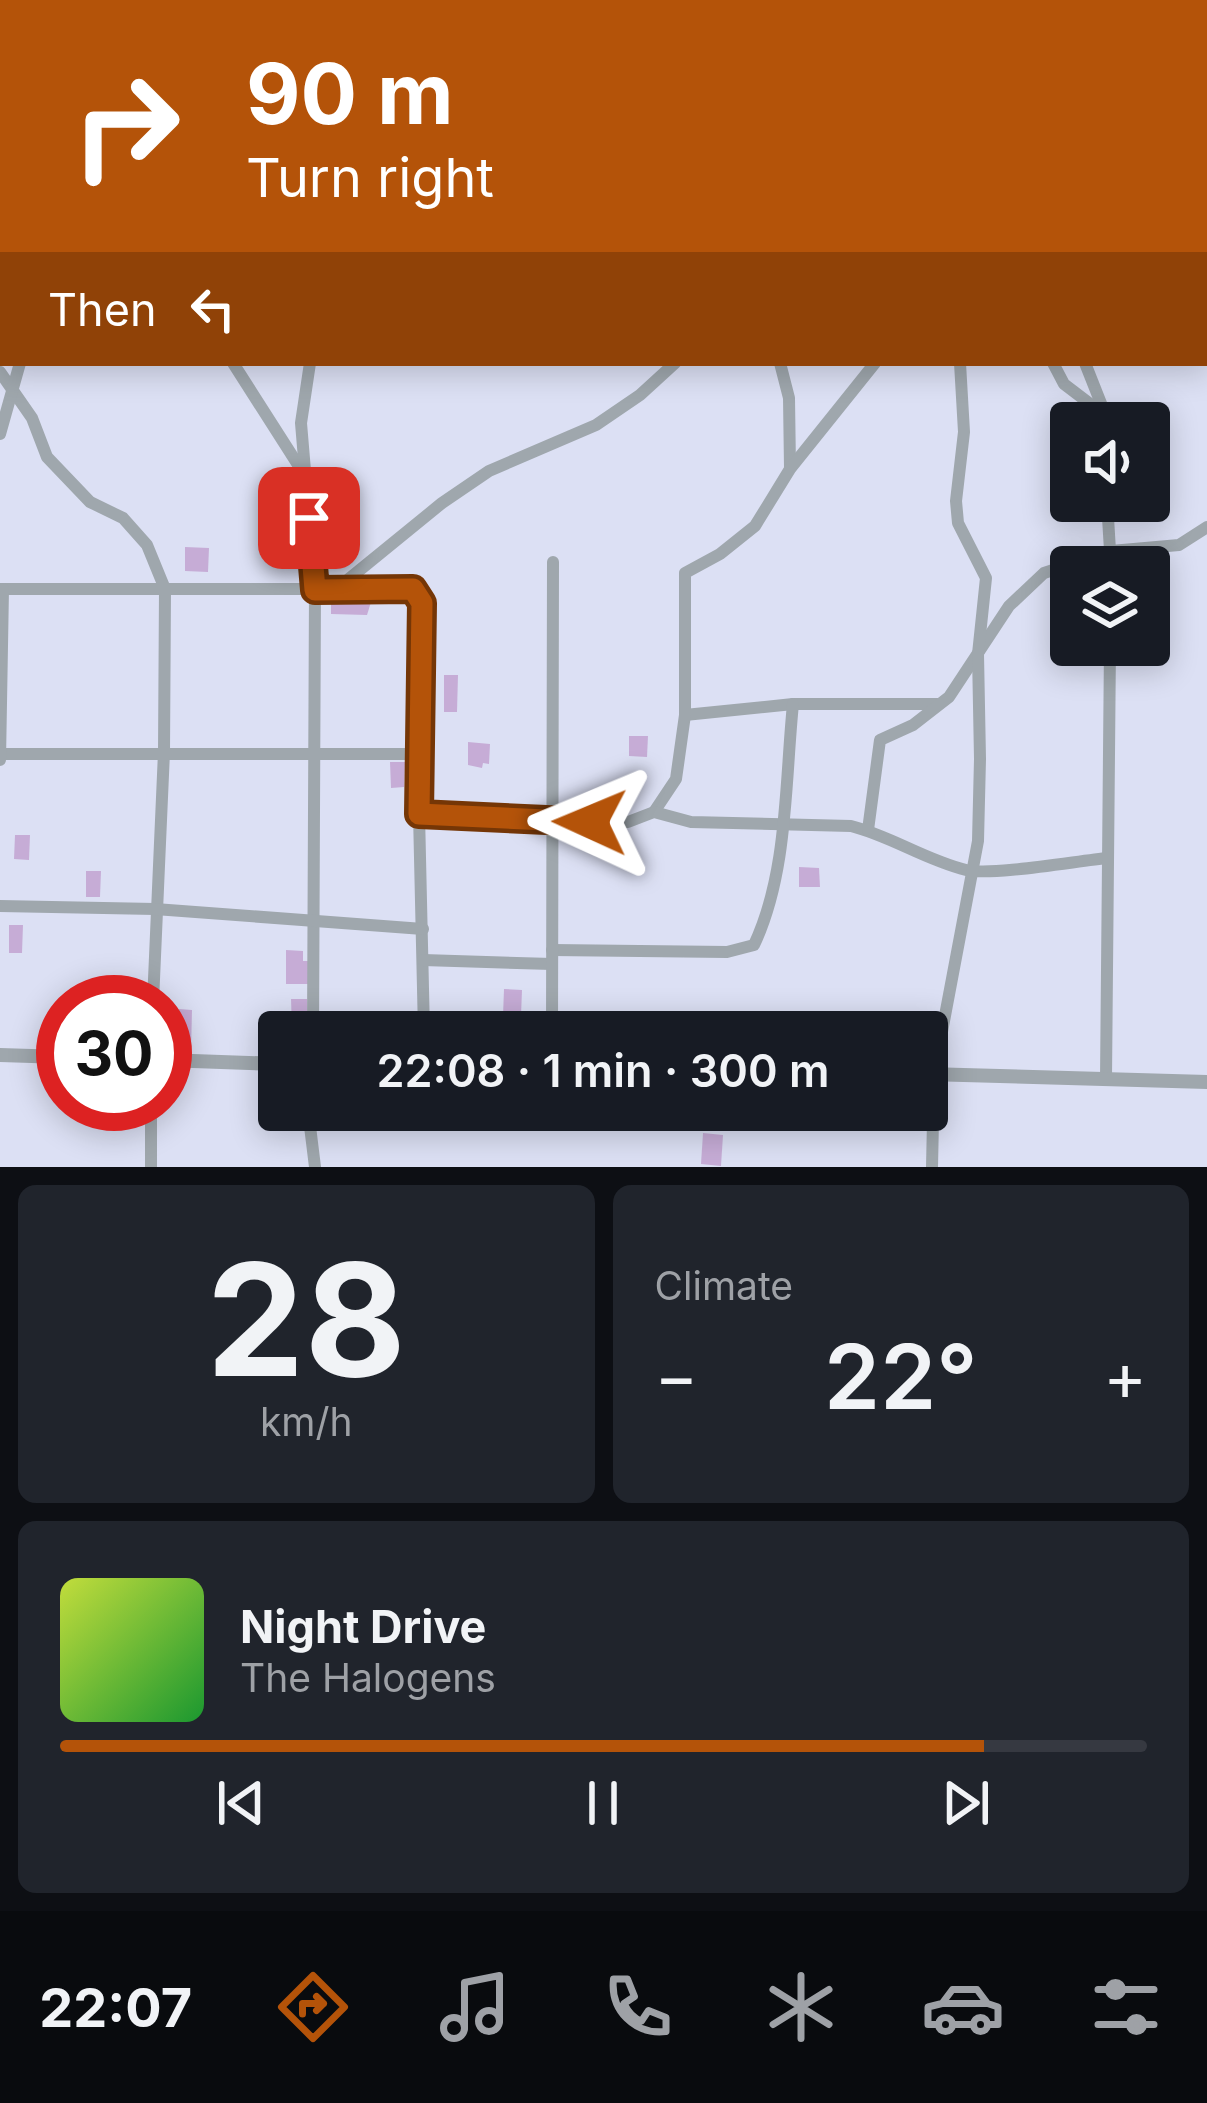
<!DOCTYPE html>
<meta charset="utf-8">
<style>
:root{--surface:#171b24;--page:#20242c;--text:#f1f3f6;--muted:#9ea1a6;--line:#363941;--accent:#b45309}
body{margin:0;font-family:Inter,sans-serif;background:var(--page);color:var(--text);height:100vh;display:flex;flex-direction:column;font-size:45px;white-space:nowrap}
*{box-sizing:border-box;margin:0}
p{font-size:39px;color:var(--muted)}
.icon{flex:none;width:66px;height:66px;fill:none;stroke:currentColor;stroke-width:2;stroke-linecap:round;stroke-linejoin:round}
.map{position:relative;height:1167px;overflow:hidden}
.sheet{display:flex;flex-direction:column;gap:18px;padding:18px;background:#0d0f14;flex:1}
.sheet>*{flex:none}
.banner{position:absolute;left:0px;top:0px;width:1209px;height:366px;box-shadow:0 6px 30px #0003;background:#b45309;color:#fff;overflow:hidden}
.buttons{position:absolute;left:1050px;top:402px;display:grid;gap:24px}
.buttons a{display:grid;place-items:center;width:120px;height:120px;border-radius:12px;background:var(--surface);box-shadow:0 6px 30px #0003;font-size:60px}
.speed{position:absolute;left:36px;top:975px;display:flex;gap:24px;font-size:60px;font-weight:700;text-align:center}
.speed>*{display:grid;place-content:center;width:156px;height:156px;border-radius:50%;background:var(--surface);box-shadow:0 6px 30px #0003;line-height:1}
.speed .limit{border:18px solid #d22;background:#fff;color:#111}
.pin{position:absolute;display:grid;place-items:center;width:102px;height:102px;color:#fff;margin:-51px;border-radius:24px;box-shadow:0 6px 18px #0006}
.me{position:absolute;width:132px;margin:-66px;rotate:271deg;stroke-linejoin:round;filter:drop-shadow(0 0 9px #0008)}
.turn{display:flex;align-items:center;gap:42px;height:252px;padding:0 48px;font-size:54px}
.turn .icon{width:156px;height:156px;stroke-width:2.5}
.turn b{display:block;font-size:84px;line-height:102px}
.then{display:flex;align-items:center;height:114px;padding:0 48px;background:#0003;gap:24px;font-size:45px}
.big{font-size:90px;font-weight:600;line-height:1.1}
.sheet .widget{flex:1;display:flex;flex-direction:column;justify-content:center;gap:18px;min-width:0;padding:0 42px;border-radius:18px;background:var(--page)}
.sheet .dial{align-items:center;gap:0}
.dial b{font-size:156px;line-height:1}
.song{display:flex;align-items:center;gap:36px}
.cover{width:144px;height:144px;border-radius:18px;background:linear-gradient(135deg,hsl(70 70% 55%),hsl(130 70% 35%))}
.played{height:12px;border-radius:6px;background:linear-gradient(90deg,var(--accent) 85%,var(--line) 85%)}
.keys{display:flex;justify-content:space-around;direction:ltr}
.heat{display:flex;justify-content:space-between;align-items:center;font-size:66px;direction:ltr}
.sheet .tiles{flex:1;display:grid;gap:18px;grid-template-columns:1fr 1fr}
.widget:last-child{grid-column:span 2}
.trip{position:absolute;left:258px;top:1011px;width:690px;height:120px;border-radius:12px;background:var(--surface);box-shadow:0 6px 30px #0003;font-weight:600;line-height:120px;text-align:center}
.tab-bar{display:flex;height:192px;justify-content:space-around;align-items:center;background:#090b0e;color:var(--muted)}
.tab-bar .icon{width:84px;height:84px}
.tab-bar .on{color:var(--accent)}
.tab-bar b{font-size:54px;color:var(--text)}
.map>svg:first-child{display:block}
.building{fill:#c6acd6}
.lines{fill:none;stroke-linecap:round;stroke-linejoin:round}
.minor{stroke:#9fa7ad;stroke-width:12}
.tertiary{stroke:#9fa7ad;stroke-width:14}
.route-casing{stroke:#753606;stroke-width:30}
.route{stroke:#b45309;stroke-width:21}
</style>
<div class="map">
<svg width="1207" height="1167" viewBox="0 0 1207 1167">
<rect width="100%" height="100%" fill="#dce0f4"/>
<!-- building -->
<g class="building">
<path d="M185,547L209,548L208,572L185,571Z"/>
<path d="M371,602L367,615L331,614V603Z"/>
<path d="M444,675H458L457,712H444Z"/>
<path d="M629,736H648L647,757L629,756Z"/>
<path d="M468,742L490,744L489,764L483,763L482,768L468,765Z"/>
<path d="M390,762H405L404,787L391,788Z"/>
<path d="M15,835H30L29,860L14,859Z"/>
<path d="M799,867L819,868L820,887H799Z"/>
<path d="M86,871H101L100,897H86Z"/>
<path d="M9,925H23L22,953H9Z"/>
<path d="M286,950L303,951V961H309L308,984H286Z"/>
<path d="M504,989L522,990L521,1016H503Z"/>
<path d="M291,999H307V1031H292Z"/>
<path d="M179,1009L192,1010L191,1052L177,1051Z"/>
<path d="M462,1016L487,1017V1032H461Z"/>
<path d="M703,1133L723,1135L721,1166L701,1164Z"/>
</g>
<g class="lines">
<!-- minor -->
<g class="minor">
<path d="M608,0L609,3"/>
<path d="M761,0L763,3"/>
<path d="M1001,0L1002,3"/>
<path d="M38,3V0"/>
<path d="M499,3L500,0"/>
<path d="M581,3L585,0"/>
<path d="M0,175L3,177"/>
<path d="M233,363L302,471"/>
<path d="M310,363L301,423L315,590L313,1032"/>
<path d="M780,363L789,398L790,468"/>
<path d="M1053,363L1064,384L1106,416"/>
<path d="M1085,363L1106,416"/>
<path d="M0,372L32,418L47,457L90,502L123,518L147,545L165,589L164,752L153,1002"/>
<path d="M0,434L20,363"/>
<path d="M1107,501L1111,567"/>
<path d="M0,589H413L423,611L419,814L424,1032"/>
<path d="M334,591L442,503L489,471L596,425L640,395L675,363"/>
<path d="M685,715L793,704H939"/>
<path d="M0,754H422"/>
<path d="M0,760L3,589"/>
<path d="M654,812L676,779L685,715V573L720,554L755,526L790,469L875,363"/>
<path d="M419,814L553,823L628,822L654,812L691,822L851,826C891,836 925,860 966,870C993,876 1076,861 1108,858"/>
<path d="M868,830L880,740L913,725L949,697L1009,606L1044,573L1111,551L1179,545L1207,527"/>
<path d="M0,906L155,909L423,929"/>
<path d="M552,950L727,952L754,945C788,873 785,782 793,704"/>
<path d="M423,960L552,964"/>
<path d="M552,1032L553,562"/>
<path d="M1106,1079L1110,645"/>
<path d="M151,1104V1167"/>
<path d="M308,1110L315,1167"/>
<path d="M932,1167L934,1074L978,841L980,759L978,654L986,578L958,523L956,501L964,432L960,363"/>
</g>
<!-- tertiary -->
<g class="tertiary">
<path d="M0,1055L63,1057"/>
<path d="M165,1060L279,1064"/>
<path d="M927,1074L1207,1082"/>
</g>
</g>
<g class="lines">
<defs>
<path id="route" d="M309,518L315,590L413,589L422,603L419,814L590,822"/>
</defs>
<!-- route casing -->
<use href="#route" class="route-casing"/>
<!-- route -->
<use href="#route" class="route"/>
</g>
</svg>
<div class="buttons">
<a><svg class="icon" aria-label="sound" viewBox="0 0 24 24"><path d="M4 9h4l5-4v14l-5-4H4zM17 9q2 3 0 6"/></svg></a>
<a><svg class="icon" aria-label="layers" viewBox="0 0 24 24"><path d="M12 4l9 5-9 5-9-5zM3 14l9 5 9-5"/></svg></a>
</div>
<div class="speed"><div class="limit">30</div></div>
<div class="pin" style="left:309px;top:518px;background:#d93025"><svg class="icon" aria-label="arrive" viewBox="0 0 24 24"><path d="M6 21V4h12l-3 4 3 4H6"/></svg></div>
<svg class="me" style="left:590px;top:822px" viewBox="-20 -20 40 40"><path d="M0-17L14 15 0 8-14 15z" fill="#b45309" stroke="#fff" stroke-width="4"/></svg>
<div class="trip">22:08 · 1 min · 300 m</div>
<div class="banner">
<div class="turn"><svg class="icon" aria-label="right" viewBox="0 0 24 24"><path d="M7 20v-9h11M14 6l5 5-5 5"/></svg><div><b>90 m</b>Turn right</div></div>
<div class="then">Then<svg class="icon" aria-label="left" viewBox="0 0 24 24"><path d="M17 20v-9H6M10 6l-5 5 5 5"/></svg></div>
</div>
</div>
<section class="sheet">
<div class="tiles">
<div class="widget dial"><b>28</b><p>km/h</p></div>
<div class="widget"><p>Climate</p>
<div class="heat"><a>−</a><b class="big">22°</b><a>+</a></div>
</div>
<div class="widget">
<div class="song"><i class="cover"></i><div><b>Night Drive</b><p>The Halogens</p></div></div>
<div class="played"></div>
<div class="keys"><svg class="icon" aria-label="previous" viewBox="0 0 24 24"><path d="M18 5L8 12l10 7zM5 5v14"/></svg><svg class="icon" aria-label="pause" viewBox="0 0 24 24"><path d="M8 5v14M16 5v14"/></svg><svg class="icon" aria-label="next" viewBox="0 0 24 24"><path d="M6 5l10 7-10 7zM19 5v14"/></svg></div>
</div>
</div>
</section>
<nav class="tab-bar">
<b>22:07</b>
<svg class="icon on" aria-label="directions" viewBox="0 0 24 24"><path d="M12 3l9 9-9 9-9-9zM9 14v-3h6M13 9l2 2-2 2"/></svg>
<svg class="icon" aria-label="music" viewBox="0 0 24 24"><path d="M9 18V5l10-2v13"/><circle cx="6" cy="18" r="3"/><circle cx="16" cy="16" r="3"/></svg>
<svg class="icon" aria-label="phone" viewBox="0 0 24 24"><path d="M5 4h4l2 5-3 2q2 4 5 5l2-3 5 2v4C11 20 4 13 5 4z"/></svg>
<svg class="icon" aria-label="climate" viewBox="0 0 24 24"><path d="M12 3v18M4 7l16 10M4 17L20 7"/></svg>
<svg class="icon" aria-label="car" viewBox="0 0 24 24"><path d="M5 17H2v-5l4-1 3-4h7l3 4 3 1v5h-3M9 17h6M6 11h13"/><circle cx="7" cy="17" r="2"/><circle cx="17" cy="17" r="2"/></svg>
<svg class="icon" aria-label="filters" viewBox="0 0 24 24"><path d="M4 7h16M4 17h16"/><circle cx="9" cy="7" r="2"/><circle cx="15" cy="17" r="2"/></svg>
</nav>
